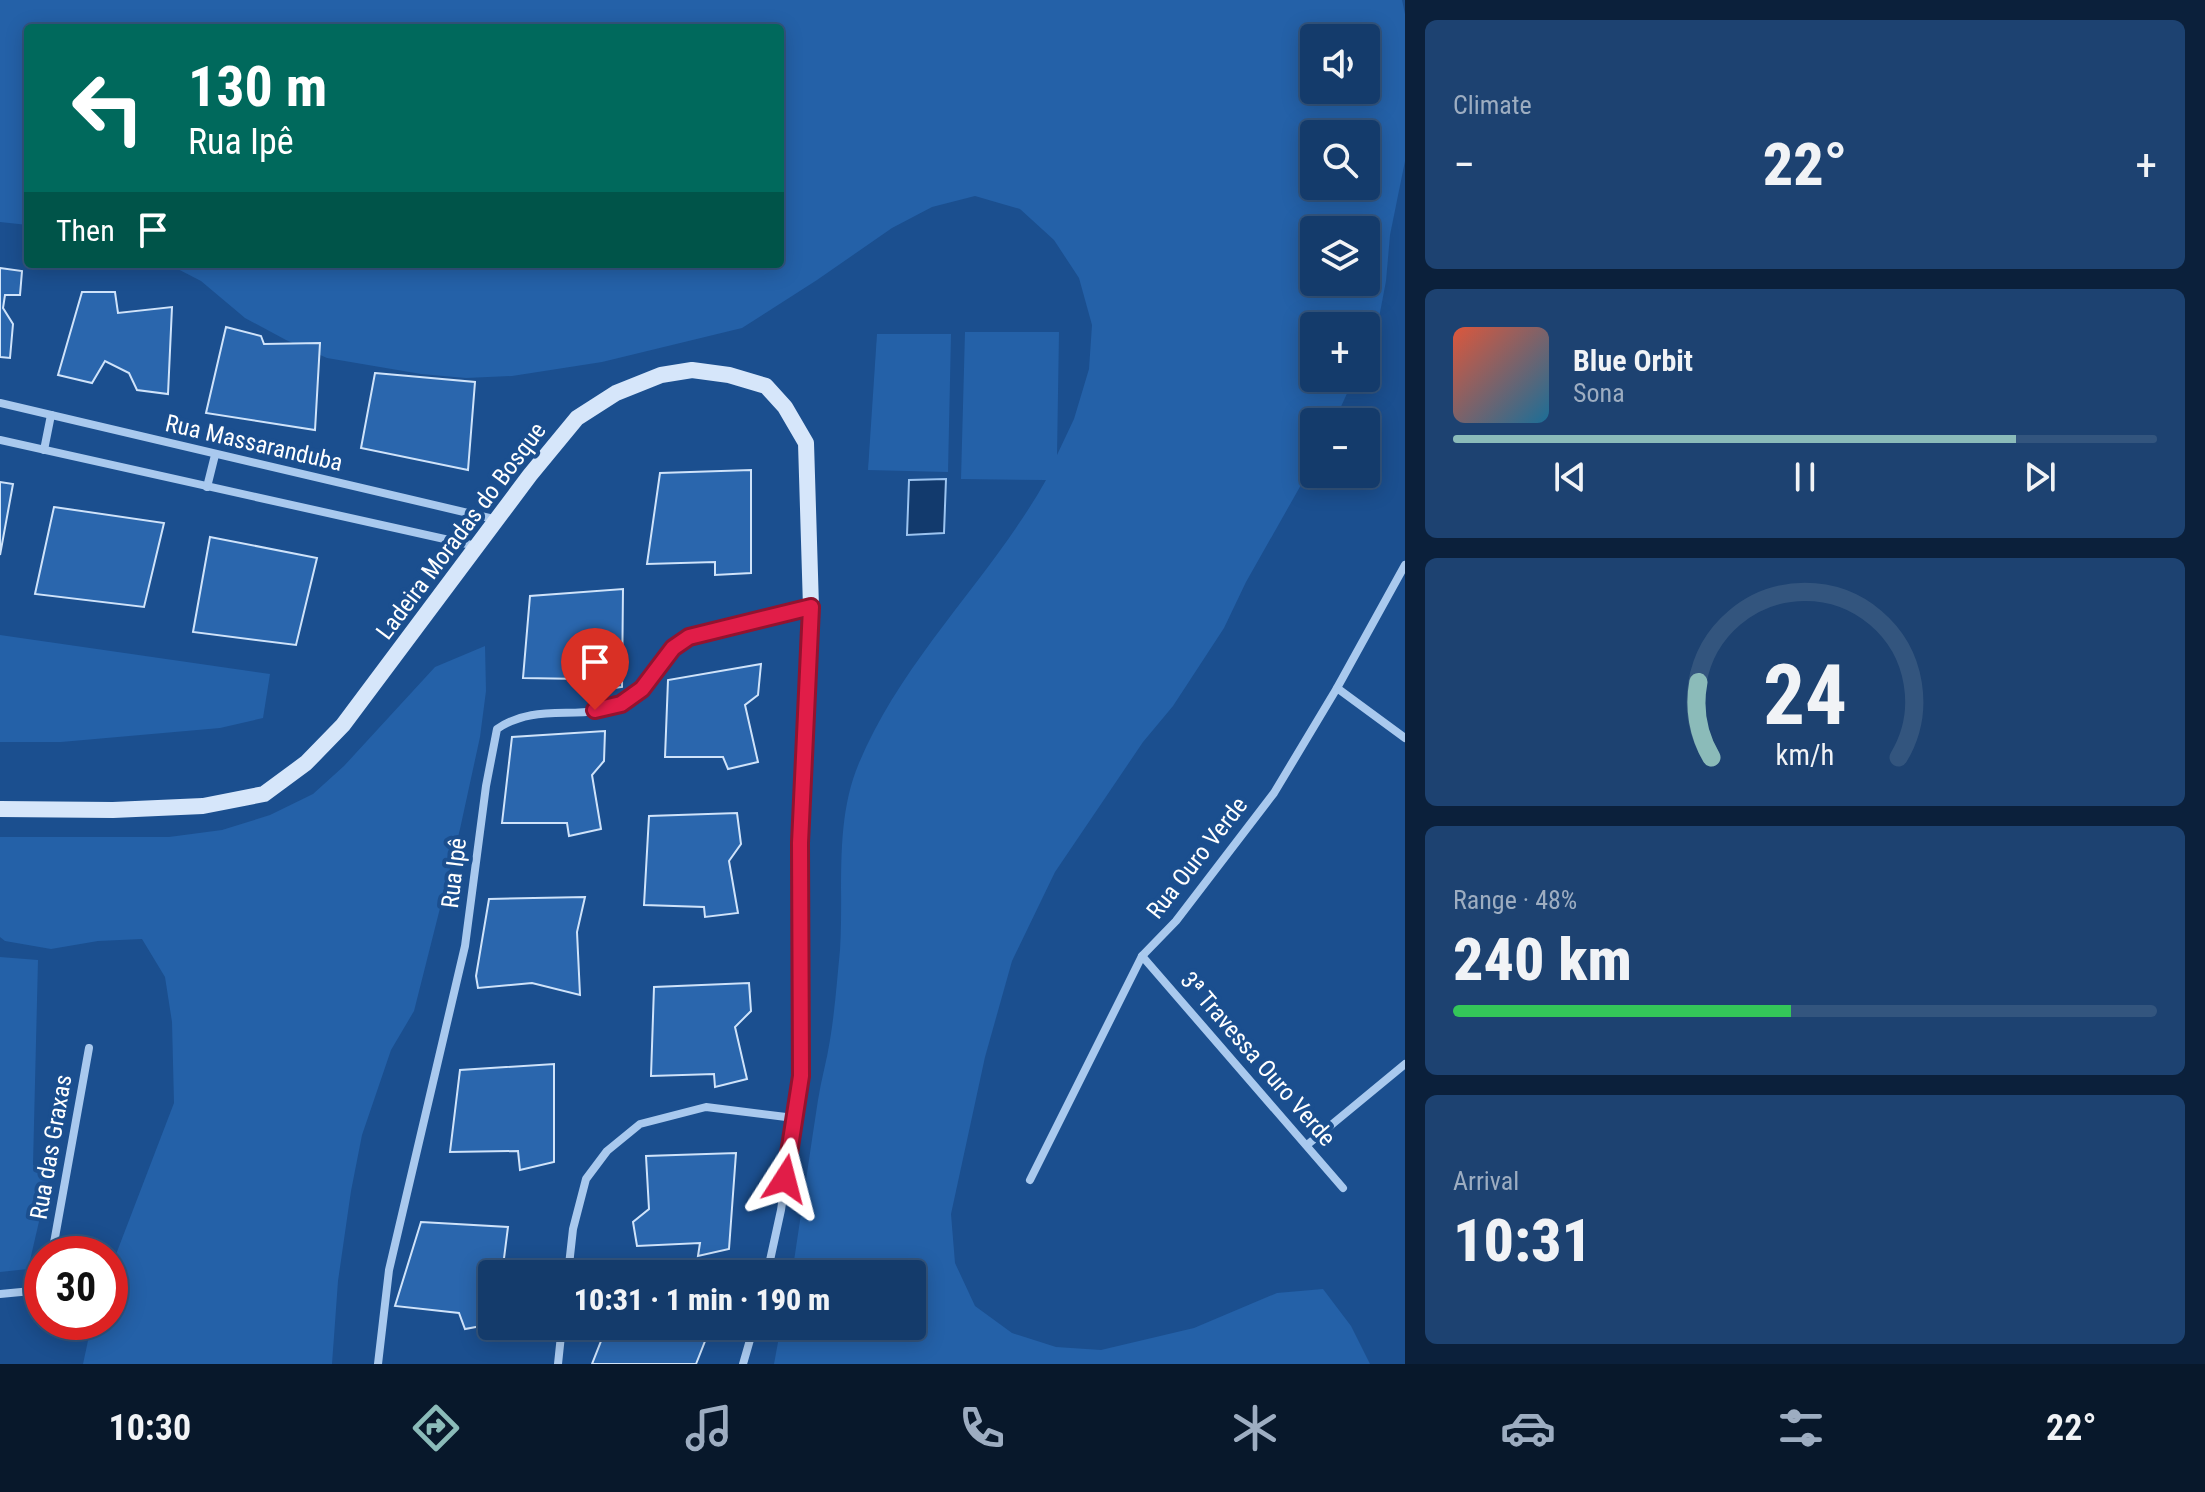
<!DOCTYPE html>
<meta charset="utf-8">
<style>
:root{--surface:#143b6b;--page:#1d4271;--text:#f1f3f6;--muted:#9dadc1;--line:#33557e;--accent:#8bbbb9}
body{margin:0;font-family:"Roboto Condensed",sans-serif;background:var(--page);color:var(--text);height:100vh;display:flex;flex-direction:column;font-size:30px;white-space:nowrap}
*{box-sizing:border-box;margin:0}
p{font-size:26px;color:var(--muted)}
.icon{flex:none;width:44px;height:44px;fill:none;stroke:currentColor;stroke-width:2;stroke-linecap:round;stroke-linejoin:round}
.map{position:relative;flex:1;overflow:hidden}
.details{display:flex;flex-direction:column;gap:20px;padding:20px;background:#0b203b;width:800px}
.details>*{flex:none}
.banner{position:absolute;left:24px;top:24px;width:760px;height:244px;border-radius:8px;box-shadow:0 4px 20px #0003,0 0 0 2px var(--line);background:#00695c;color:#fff;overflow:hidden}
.controls{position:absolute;left:1300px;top:24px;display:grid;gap:16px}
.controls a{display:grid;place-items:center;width:80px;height:80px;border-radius:8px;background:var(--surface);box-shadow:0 4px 20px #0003,0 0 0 2px var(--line);font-size:40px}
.speed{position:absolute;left:24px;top:1236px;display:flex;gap:16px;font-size:40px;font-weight:700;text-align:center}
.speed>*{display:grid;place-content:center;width:104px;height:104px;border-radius:50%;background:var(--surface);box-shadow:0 4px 20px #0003,0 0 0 2px var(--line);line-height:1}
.speed .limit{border:12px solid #d22;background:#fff;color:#111}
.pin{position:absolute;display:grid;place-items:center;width:68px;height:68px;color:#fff;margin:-82px -34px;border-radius:50% 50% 50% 0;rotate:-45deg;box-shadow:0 0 8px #0007}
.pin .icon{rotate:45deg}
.me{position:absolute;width:88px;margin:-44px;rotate:9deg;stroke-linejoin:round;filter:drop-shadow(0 0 6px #0008)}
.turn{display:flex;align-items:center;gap:28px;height:168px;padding:0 32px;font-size:36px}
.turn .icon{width:104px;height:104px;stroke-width:2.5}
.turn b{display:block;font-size:56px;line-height:68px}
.then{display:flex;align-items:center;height:76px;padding:0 32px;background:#0003;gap:16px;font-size:30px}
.big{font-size:60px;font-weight:800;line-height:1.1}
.details .widget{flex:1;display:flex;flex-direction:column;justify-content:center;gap:12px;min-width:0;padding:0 28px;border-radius:12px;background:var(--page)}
.details .dial{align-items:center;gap:0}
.dial svg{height:208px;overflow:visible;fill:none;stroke:var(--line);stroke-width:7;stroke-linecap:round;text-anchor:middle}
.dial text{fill:var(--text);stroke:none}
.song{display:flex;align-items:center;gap:24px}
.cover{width:96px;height:96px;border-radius:12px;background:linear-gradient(135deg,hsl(10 70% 55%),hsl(200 70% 35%))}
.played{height:8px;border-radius:4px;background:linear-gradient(90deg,var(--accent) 80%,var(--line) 80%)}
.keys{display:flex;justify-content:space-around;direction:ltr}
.heat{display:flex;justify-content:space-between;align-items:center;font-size:44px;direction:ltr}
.charge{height:12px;border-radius:6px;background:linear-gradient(90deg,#34c759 48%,var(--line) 0)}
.trip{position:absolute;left:478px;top:1260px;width:448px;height:80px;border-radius:8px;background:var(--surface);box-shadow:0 4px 20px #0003,0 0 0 2px var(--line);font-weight:800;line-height:80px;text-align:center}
.tab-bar{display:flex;height:128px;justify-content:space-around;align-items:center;background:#08182b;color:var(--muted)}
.tab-bar .icon{width:56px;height:56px}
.tab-bar .selected{color:var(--accent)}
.tab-bar b{font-size:36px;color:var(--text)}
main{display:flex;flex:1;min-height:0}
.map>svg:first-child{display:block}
.green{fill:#2461a8;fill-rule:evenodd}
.water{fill:#123a6d;stroke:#9cc4f0;stroke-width:2}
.building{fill:#2a66ad;stroke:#cfe3fa;stroke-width:2}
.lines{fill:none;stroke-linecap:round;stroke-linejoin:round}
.street{stroke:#a9c9ee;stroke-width:8}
.secondary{stroke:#d6e6fa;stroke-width:16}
.route-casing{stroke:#92132f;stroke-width:20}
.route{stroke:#e11d48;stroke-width:14}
.labels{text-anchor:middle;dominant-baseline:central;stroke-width:8;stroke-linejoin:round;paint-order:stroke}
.street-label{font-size:24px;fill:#fff;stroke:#1b4f8f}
</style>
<main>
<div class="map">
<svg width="1405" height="1364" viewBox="0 0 1405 1364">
<rect width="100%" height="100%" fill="#1b4f8f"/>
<!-- green -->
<g class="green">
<path d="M0,0H1402L1405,14V161L1390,235L1386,281L1378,323L1366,351V326H1314V378H1354L1334,422H1314V462L1246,582L1224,628L1173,706L1143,742L1055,872L1012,961L985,1057L951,1214L955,1263L975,1306L1012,1333L1056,1347L1101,1350L1194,1328L1277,1293L1323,1289L1351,1326L1370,1364H774L781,1326H912V1274H792C801,1216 809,1158 818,1100C821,1080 827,1060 830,1040C835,1010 837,980 840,950C844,888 834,822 859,763C903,658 991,578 1046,480L961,479L965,332H1059L1057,455L1074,419L1089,369L1092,325L1079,278L1054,240L1020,209L975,196L932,207L892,228L817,280L742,328L602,362L512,376L466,378L421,374L327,358L286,340L245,318L201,281L168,264H780V28H28V225L0,222ZM1314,38H1366V90H1314ZM1314,134H1366V186H1314ZM1314,230H1366V282H1314Z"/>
<path d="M877,334H951L948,472L868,470Z"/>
<path d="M0,635L270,674L263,718L220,728L61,742H0Z"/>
<path d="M485,646L486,691L480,737L460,829L414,1011L391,1050L362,1135L351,1191L338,1281L332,1364H83L92,1322H110V1270L174,1103L172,1022L165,977L142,939L98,941L51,949L5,941L0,937V837H169L222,830L270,815L313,794L344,766L435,667Z"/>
<path d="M0,957L38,960L33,1165L50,1174L28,1269L0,1272Z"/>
</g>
<!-- water -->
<path class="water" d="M946,479L944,533L907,535L909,480Z"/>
<!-- building -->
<g class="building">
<path d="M0,268L22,271L20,295H5L3,308L13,324L10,358L0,357Z"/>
<path d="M82,292H115L118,313L172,307L168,394L137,390L129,373L105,361L92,383L58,375Z"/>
<path d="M226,327L261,336L264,344L320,343L315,430L206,413Z"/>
<path d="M375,373L475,382L468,470L361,448Z"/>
<path d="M751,470V573L715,575V562L647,564L660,473Z"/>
<path d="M0,482L13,484L0,555Z"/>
<path d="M54,507L164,523L144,607L35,594Z"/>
<path d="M210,537L317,558L296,645L193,632Z"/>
<path d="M623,589L622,687L586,692L583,679L523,678L530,596Z"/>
<path d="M761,664L758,695L745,705L758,762L728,769L723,757H665L668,680Z"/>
<path d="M605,731L604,761L592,775L601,829L569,836L567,823H502L512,737Z"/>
<path d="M737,813L741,844L729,861L738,913L705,917L704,907L644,905L649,816Z"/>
<path d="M585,897L577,932L580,995L532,983L478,988L476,976L489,899Z"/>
<path d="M749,983L751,1011L735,1027L747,1079L715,1087L714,1074L651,1076L654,987Z"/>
<path d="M554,1064V1162L520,1170L518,1151L450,1152L460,1070Z"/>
<path d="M736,1153L729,1249L698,1256L700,1243L637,1246L633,1222L649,1209L646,1156Z"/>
<path d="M421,1222L508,1227L502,1274H492V1324L465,1329L459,1313L395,1306Z"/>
<path d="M607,1326H711L696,1364H592Z"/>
</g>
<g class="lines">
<!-- street -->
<g class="street">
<path d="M0,403L498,520"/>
<path d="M0,440L476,546"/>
<path d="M44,450L51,415"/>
<path d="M207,487L215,455"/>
<path d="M1337,688L1405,738"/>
<path d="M1142,956L1343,1188"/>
<path d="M1307,1145L1405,1064"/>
<path d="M1030,1180L1142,956L1176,921L1274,793L1337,688L1405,565"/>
<path d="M52,1254L89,1048"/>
<path d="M568,1274L573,1229L586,1179L607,1151L640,1124L706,1107L794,1118"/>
<path d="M0,1294L42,1290"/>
<path d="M378,1364L389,1270L465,946L486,786L497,729C539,700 585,724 623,702C651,686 660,656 689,637L811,607L800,843L801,1076L781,1210L767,1274"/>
<path d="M558,1364L562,1326"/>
<path d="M743,1364L754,1326"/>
</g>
<!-- secondary -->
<path class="secondary" d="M0,809L113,810L203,806L264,794L306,763L343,725L530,475L577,418L616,393L661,375L692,370L729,375L766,386L785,407L806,443L811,607"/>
</g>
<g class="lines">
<defs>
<path id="route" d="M595,710L621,704L642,689L673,648L689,637L811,607L800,843L801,1076L785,1179"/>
</defs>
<!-- route casing -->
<use href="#route" class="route-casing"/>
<!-- route -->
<use href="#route" class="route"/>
</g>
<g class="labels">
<!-- street labels -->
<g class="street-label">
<text transform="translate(254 443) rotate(13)">Rua Massaranduba</text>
<text transform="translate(461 531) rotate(-53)">Ladeira Moradas do Bosque</text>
<text transform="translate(1197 858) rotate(-52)">Rua Ouro Verde</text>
<text transform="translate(454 873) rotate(-83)">Rua Ipê</text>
<text transform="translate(1258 1059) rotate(49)">3ª Travessa Ouro Verde</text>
<text transform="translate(51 1147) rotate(-80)">Rua das Graxas</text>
</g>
</g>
</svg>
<div class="controls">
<a><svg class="icon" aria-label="sound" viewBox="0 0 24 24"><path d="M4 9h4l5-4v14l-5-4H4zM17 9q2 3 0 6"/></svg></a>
<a><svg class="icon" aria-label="search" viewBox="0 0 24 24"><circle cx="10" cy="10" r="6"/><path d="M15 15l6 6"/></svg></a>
<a><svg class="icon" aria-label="layers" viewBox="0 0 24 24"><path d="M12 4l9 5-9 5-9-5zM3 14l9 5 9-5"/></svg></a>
<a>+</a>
<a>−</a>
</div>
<div class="speed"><div class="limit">30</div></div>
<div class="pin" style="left:595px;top:710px;background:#d93025"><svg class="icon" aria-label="arrive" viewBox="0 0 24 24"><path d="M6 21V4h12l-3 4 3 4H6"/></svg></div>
<svg class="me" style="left:785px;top:1179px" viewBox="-20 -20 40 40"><path d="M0-17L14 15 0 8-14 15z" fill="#e11d48" stroke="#fff" stroke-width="4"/></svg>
<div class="trip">10:31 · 1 min · 190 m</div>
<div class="banner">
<div class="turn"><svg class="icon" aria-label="left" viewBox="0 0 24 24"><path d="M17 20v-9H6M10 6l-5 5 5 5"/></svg><div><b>130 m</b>Rua Ipê</div></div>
<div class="then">Then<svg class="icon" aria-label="arrive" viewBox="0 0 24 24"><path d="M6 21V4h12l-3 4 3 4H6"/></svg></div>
</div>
</div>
<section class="details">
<div class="widget"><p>Climate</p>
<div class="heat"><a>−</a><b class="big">22°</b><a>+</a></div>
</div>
<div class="widget">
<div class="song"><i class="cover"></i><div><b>Blue Orbit</b><p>Sona</p></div></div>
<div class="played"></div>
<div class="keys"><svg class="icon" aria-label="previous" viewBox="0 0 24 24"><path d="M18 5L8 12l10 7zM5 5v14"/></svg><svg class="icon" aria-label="pause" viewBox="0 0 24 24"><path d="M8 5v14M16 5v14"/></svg><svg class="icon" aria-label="next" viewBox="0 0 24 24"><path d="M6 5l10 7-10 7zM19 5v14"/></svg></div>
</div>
<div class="widget dial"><svg viewBox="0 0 100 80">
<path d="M14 69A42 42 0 1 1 86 69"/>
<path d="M14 69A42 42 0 0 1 9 40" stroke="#8bbbb9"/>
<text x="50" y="56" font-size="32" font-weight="700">24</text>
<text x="50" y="72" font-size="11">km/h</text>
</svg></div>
<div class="widget"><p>Range · 48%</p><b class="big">240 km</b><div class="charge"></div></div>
<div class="widget"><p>Arrival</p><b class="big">10:31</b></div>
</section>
</main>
<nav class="tab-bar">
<b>10:30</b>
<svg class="icon selected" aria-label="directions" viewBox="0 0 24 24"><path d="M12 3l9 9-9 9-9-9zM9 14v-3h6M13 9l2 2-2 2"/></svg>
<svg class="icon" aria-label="music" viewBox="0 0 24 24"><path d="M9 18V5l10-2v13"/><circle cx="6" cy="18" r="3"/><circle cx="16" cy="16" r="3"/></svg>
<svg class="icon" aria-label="phone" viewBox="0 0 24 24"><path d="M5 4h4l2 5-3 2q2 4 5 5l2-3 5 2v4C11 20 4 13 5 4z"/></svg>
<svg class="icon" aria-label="climate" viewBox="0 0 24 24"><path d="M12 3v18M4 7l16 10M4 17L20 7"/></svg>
<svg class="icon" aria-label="car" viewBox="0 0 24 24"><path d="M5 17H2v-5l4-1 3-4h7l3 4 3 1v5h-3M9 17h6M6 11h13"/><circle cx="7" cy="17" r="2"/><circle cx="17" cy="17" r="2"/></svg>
<svg class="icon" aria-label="filters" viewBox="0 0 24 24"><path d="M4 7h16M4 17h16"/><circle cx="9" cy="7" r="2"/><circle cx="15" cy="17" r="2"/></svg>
<b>22°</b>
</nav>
